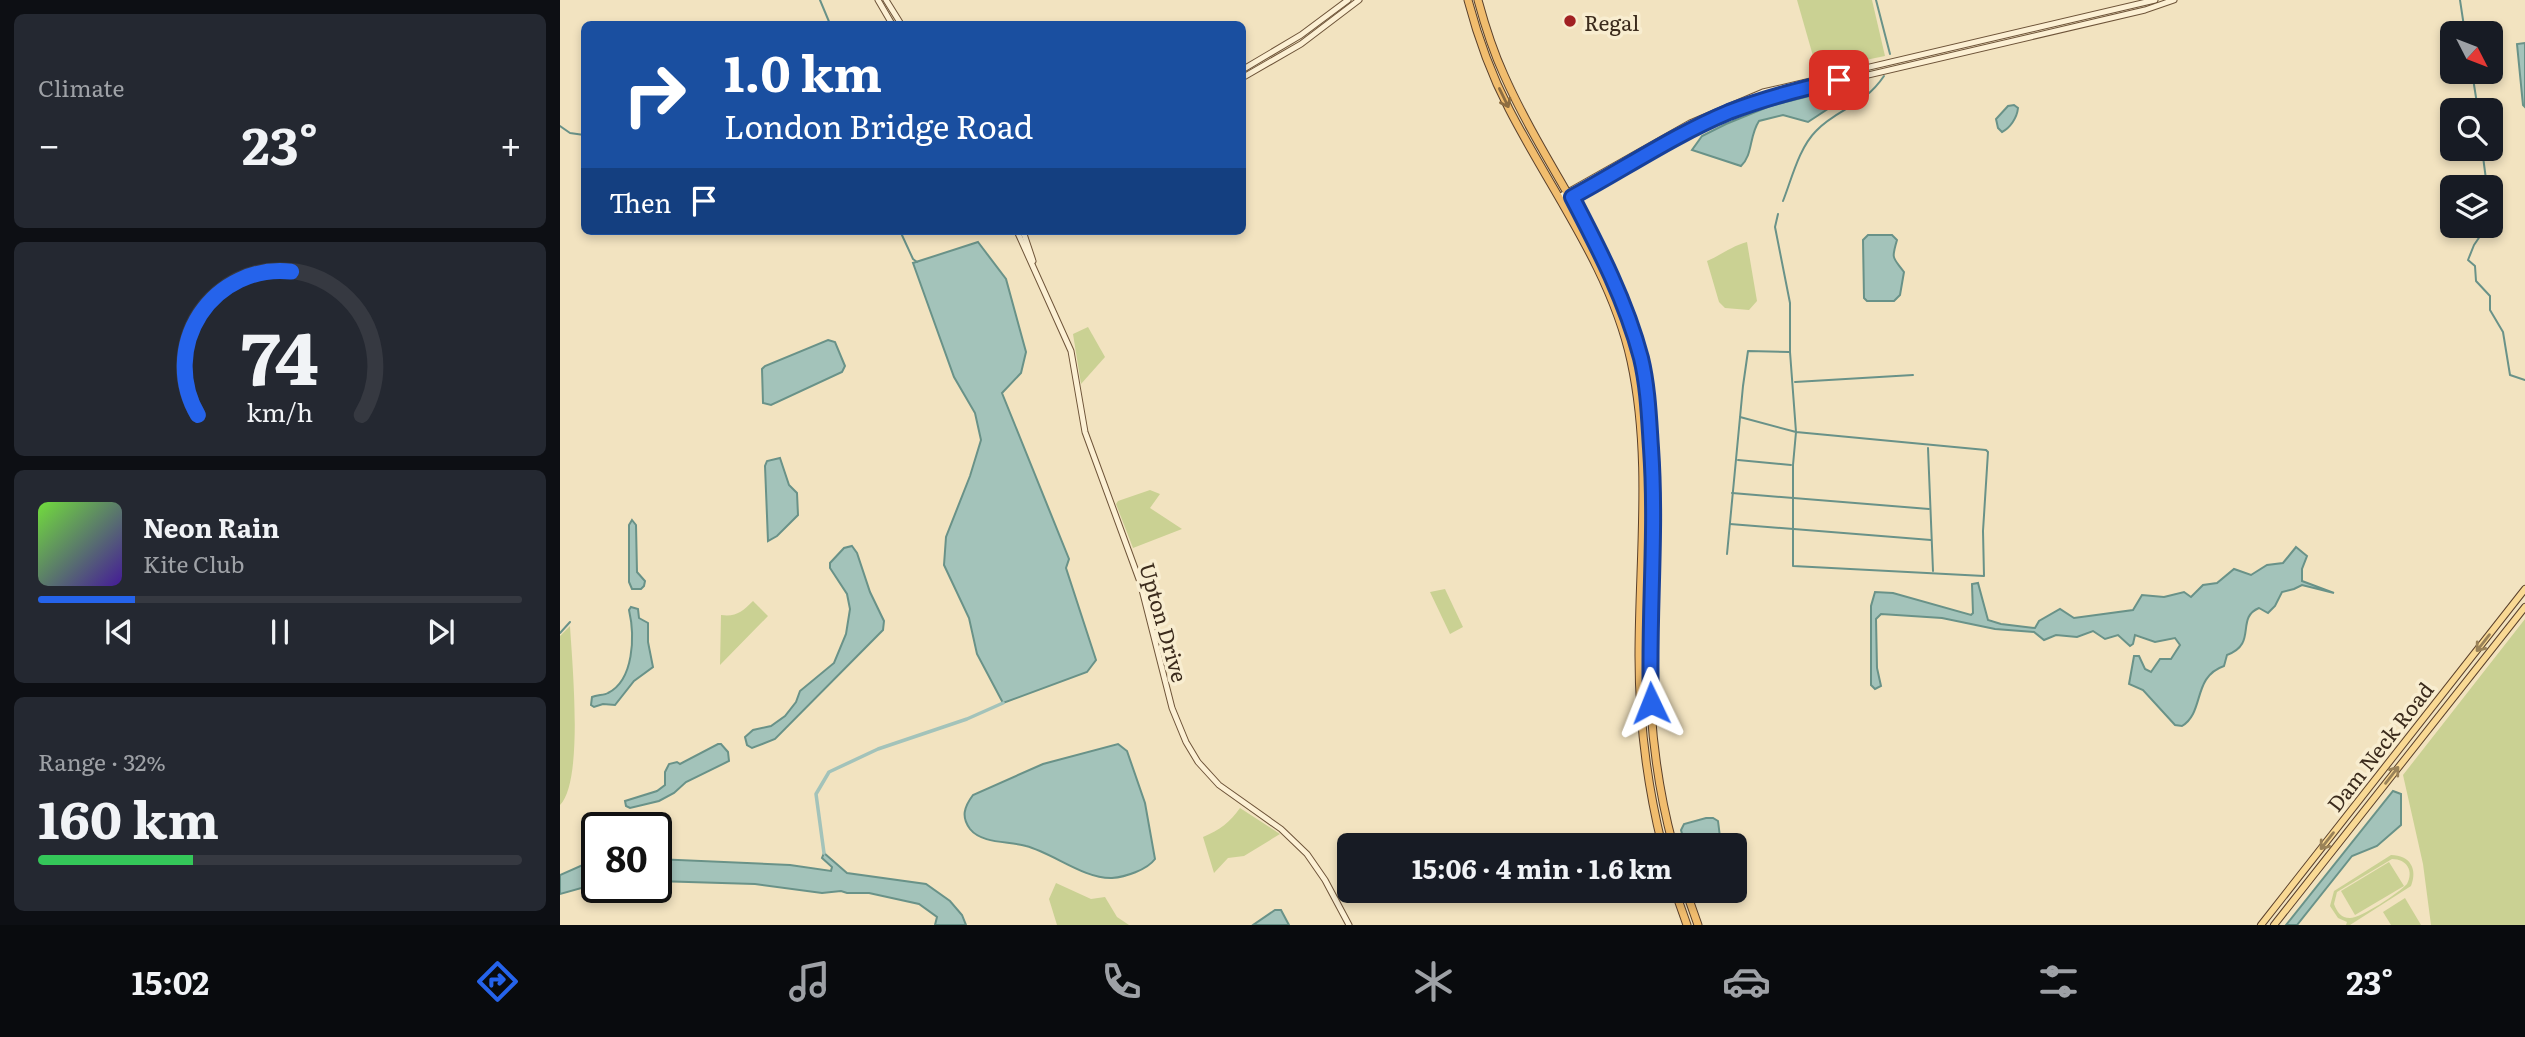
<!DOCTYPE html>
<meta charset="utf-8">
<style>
:root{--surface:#171b24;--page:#242831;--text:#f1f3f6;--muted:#9ea1a6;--line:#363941;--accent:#2563eb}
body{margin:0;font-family:Literata,serif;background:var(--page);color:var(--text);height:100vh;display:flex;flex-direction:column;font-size:26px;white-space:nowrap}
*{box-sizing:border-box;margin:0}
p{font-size:23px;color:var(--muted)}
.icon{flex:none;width:38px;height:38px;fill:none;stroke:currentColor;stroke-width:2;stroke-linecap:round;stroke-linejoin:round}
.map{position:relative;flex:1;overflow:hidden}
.sheet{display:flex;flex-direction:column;gap:14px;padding:14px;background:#0d0f14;width:560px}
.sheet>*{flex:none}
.guide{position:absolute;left:21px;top:21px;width:665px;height:214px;border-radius:10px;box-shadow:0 4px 10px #0003;background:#1a4fa0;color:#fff;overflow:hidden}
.needle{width:46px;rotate:132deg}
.tools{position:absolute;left:1880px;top:21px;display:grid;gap:14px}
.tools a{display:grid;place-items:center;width:63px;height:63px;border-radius:10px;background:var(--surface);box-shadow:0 4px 10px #0003;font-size:35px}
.speed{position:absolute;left:21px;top:812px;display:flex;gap:14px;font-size:35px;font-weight:700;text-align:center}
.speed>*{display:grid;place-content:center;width:91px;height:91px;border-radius:50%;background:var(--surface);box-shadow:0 4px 10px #0003;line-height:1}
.speed .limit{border:4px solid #111;border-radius:10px;background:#fff;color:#111}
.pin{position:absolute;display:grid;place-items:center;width:60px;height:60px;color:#fff;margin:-30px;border-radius:14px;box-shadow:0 4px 10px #0006}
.me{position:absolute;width:77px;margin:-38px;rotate:358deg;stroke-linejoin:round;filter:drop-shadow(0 0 5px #0008)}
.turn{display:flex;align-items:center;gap:24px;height:147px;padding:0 28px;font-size:32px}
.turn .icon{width:91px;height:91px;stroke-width:2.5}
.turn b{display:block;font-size:49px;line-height:60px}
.then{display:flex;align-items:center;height:66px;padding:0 28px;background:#0003;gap:14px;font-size:26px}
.big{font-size:52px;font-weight:700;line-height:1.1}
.sheet .widget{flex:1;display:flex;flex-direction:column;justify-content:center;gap:10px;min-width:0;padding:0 24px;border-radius:10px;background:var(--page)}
.sheet .dial{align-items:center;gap:0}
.dial svg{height:182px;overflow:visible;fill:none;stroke:var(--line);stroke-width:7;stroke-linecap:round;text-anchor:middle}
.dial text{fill:var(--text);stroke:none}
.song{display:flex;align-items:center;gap:21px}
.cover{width:84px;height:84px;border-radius:10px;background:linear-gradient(135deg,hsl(100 70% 55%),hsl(260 70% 35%))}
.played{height:7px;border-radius:4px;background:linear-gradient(90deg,var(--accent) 20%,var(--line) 20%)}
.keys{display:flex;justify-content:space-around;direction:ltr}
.heat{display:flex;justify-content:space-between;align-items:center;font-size:38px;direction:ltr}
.charge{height:10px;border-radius:5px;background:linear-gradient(90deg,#34c759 32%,var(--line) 0)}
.trip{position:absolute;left:777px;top:833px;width:410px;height:70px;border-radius:10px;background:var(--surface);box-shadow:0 4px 10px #0003;font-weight:700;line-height:70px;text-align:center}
.tab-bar{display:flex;height:112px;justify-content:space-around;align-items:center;background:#090b0e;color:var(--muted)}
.tab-bar .icon{width:49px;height:49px}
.tab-bar .selected{color:var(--accent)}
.tab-bar b{font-size:32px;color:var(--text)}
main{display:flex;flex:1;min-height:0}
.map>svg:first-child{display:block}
.green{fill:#cad193;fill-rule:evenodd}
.water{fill:#a3c3ba;stroke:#699288;stroke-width:2}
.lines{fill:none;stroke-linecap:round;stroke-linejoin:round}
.stream{stroke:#699288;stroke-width:2}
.canal{stroke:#a3c3ba;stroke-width:3.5}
.secondary-casing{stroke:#6e5439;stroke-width:7}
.primary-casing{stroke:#5a402b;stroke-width:8}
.trunk-casing{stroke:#5a402b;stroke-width:9}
.secondary{stroke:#fcf0d4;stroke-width:5}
.primary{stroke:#f9d994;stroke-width:6}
.trunk{stroke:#f1bd6e;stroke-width:7}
.oneway{stroke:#8d6d41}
.oneway2{stroke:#9a8258}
.route-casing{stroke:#184099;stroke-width:18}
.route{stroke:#2563eb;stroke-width:12}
.poi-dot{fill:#a12022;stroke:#f8edd0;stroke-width:2.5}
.labels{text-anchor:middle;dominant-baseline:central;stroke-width:7;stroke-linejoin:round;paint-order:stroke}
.poi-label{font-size:21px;fill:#3b2b1c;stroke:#f8edd0;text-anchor:start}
.street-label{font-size:21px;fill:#3b2b1c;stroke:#f8edd0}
</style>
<main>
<section class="sheet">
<div class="widget"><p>Climate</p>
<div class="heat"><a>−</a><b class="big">23°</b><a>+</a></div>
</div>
<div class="widget dial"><svg viewBox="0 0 100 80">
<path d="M14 69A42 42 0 1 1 86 69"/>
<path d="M14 69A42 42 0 0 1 55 6" stroke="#2563eb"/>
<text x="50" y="56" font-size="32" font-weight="700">74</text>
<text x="50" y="72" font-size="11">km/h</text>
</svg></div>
<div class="widget">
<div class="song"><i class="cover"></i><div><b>Neon Rain</b><p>Kite Club</p></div></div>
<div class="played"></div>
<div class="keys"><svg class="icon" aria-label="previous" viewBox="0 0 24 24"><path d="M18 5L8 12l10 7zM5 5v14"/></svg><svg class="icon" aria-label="pause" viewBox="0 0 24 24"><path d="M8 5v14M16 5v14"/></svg><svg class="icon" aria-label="next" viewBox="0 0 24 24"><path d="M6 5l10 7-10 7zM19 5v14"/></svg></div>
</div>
<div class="widget"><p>Range · 32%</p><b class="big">160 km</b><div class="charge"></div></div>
</section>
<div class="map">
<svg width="1965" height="925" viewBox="0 0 1965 925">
<rect width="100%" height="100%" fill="#f2e3c0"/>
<!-- green -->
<g class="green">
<path d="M1237,0H1312L1325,56L1257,70Z"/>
<path d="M1187,242L1197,301L1189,310L1165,308L1159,302L1147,261C1161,255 1172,246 1187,242Z"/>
<path d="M528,327L545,357L521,384L513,334Z"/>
<path d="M590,490L600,494L590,508L622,529L573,548L556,504L558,501Z"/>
<path d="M885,589L903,627L890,634L870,592Z"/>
<path d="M193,601L208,616L160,665L161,615C176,617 182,612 193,601Z"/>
<path d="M1965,619V925H1871L1863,864L1843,775Z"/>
<path d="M10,626C12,661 24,781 0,805V636Z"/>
<path d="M680,808L720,834L684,856L668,858L654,873L643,837C660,830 670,822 680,808Z"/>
<path d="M1831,855C1850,855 1858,869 1851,886L1790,925H1786L1787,922L1778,918L1770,906L1774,891ZM1832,859C1847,859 1854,871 1847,884C1839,893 1801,918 1790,918C1781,918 1777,912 1774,904L1777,892Z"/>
<path d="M1829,862L1844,886L1795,915L1781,891Z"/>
<path d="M496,883L531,899L545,897L557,917L569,925H497L489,899Z"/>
<path d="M1845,898L1861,925H1831L1823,912Z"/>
</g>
<!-- water -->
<g class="water">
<path d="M1965,43V107L1963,105L1957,44Z"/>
<path d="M1297,84L1295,91L1248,122L1223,115L1199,121C1189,136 1193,155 1181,166L1132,150L1142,136L1166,124L1210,106Z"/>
<path d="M1454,105L1458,108C1457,118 1450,128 1442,132L1438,128L1436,119L1448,106Z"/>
<path d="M1308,235H1332L1337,240C1331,260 1333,257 1344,272L1340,295L1334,301H1307L1304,298L1303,240Z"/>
<path d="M418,242L446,279L466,352L461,373L442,393L509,559L506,568L536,660L527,672L443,703L417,654L409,618L384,565L386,537L410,476L421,440L415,413L394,377L353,263Z"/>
<path d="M268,340L275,342L285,366L282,372L211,405L203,403L202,369L205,366Z"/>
<path d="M220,458L229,485L237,493L238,515L217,536L208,541L205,466L207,461Z"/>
<path d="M72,520L76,525L77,572L85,581L84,586L81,589H72L69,582V525Z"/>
<path d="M292,546L297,553L310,592L324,621L323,630L215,739L192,748L187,745L185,737L193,730L211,726L225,716L236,702L240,691L274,663L286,634L290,609L287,594L270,568V563L284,548Z"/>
<path d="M1736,547L1747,556L1742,569V581L1774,593L1742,585L1734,589L1722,592L1715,606L1708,613L1699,608C1675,618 1698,644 1667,655L1664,666C1632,677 1645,712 1622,726L1615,725L1583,690L1569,684L1574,656H1579L1585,669L1591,672L1600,659H1611L1620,645L1615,638L1595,642L1575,635L1573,644L1570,646L1558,635L1545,639L1533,631L1517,637L1496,635L1484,640L1474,632L1435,629L1382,618L1321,614L1316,619L1317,668L1321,686L1315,689L1311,685V606L1315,592L1333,593L1411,615L1413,613L1412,584L1418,583L1428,620L1441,624L1475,628L1479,621L1500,609L1514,618L1573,610L1582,595L1604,597L1624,592L1631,597L1643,585L1657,583L1674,569L1691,575L1707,565L1723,563Z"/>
<path d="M71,607L78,609L79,618L88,623V642L93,667L74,681L55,705L43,704L34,707L31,705L32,697C37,695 45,695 48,693C74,680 75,636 69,610Z"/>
<path d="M158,744H161L168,752L169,761L126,782L114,793L99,801L70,808L66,806L65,801L97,791L105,785V772L109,764L117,762L120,764Z"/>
<path d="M558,744L567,751L585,803L595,859C587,870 565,877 552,878C524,879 493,853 466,846C449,841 422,844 410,829C401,817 404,807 413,795L483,764Z"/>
<path d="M1833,791L1841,794V825L1817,846L1792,856L1737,925H1726Z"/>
<path d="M1146,818H1153L1158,821L1161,845H1125L1121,830L1124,824Z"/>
<path d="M264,853L287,873L366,884L390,901L402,915L406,925H375L377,917L359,904L309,893H287L281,891L262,893L195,884L96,881V859L230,865L271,871L272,867L262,858Z"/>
<path d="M37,862V885H32L0,894V875L25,864Z"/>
<path d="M715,910H721L729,925H693Z"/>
</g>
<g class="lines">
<!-- stream -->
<g class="stream">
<path d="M260,0L270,24"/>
<path d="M1316,0L1330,54"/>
<path d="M1900,0L1905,33"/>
<path d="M1912,72L1918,110"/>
<path d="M0,126L10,133L24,135"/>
<path d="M1922,149L1927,187"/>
<path d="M1930,191L1933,192L1930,216"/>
<path d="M1223,201C1232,178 1239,148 1256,131C1278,108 1303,107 1324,76"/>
<path d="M1927,226L1914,245L1908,260L1915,266L1916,281L1930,296V310L1943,332L1950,375L1965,380"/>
<path d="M341,233L353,259L357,262"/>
<path d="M1235,382L1353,375"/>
<path d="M1180,417L1236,432L1426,450L1428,452L1423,531L1424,576L1233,566V465L1236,432L1230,352V303L1215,227L1218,214"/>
<path d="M1368,448L1373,571"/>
<path d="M1178,460L1231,465"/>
<path d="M1172,493L1369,509"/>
<path d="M1170,524L1371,540"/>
<path d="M1167,554L1183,386L1188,351L1229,352"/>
<path d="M0,633L10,622"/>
</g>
<!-- canal -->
<path class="canal" d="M264,853L256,794L269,772L318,749L407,719L443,703"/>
<defs>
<g id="secondary">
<path d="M318,0L332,24"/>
<path d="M326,0L341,24"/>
<path d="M682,70L741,35L788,0"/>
<path d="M682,78L741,44L799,0"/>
<path d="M999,197L1130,123L1203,92L1595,0"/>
<path d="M1002,202L1138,127L1206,99L1585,10L1614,0"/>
<path d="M457,231L511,351L525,432L580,582L612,708L626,742L638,762L659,785L721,829L747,854L765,880L789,925"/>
<path d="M463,231L473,261"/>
</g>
<g id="primary">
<path d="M1701,925L1965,589"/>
<path d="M1714,925L1965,607"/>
</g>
<g id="trunk">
<path d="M908,0C918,38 931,74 949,109C991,191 1051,269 1071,361C1092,458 1079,558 1079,656C1079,720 1087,784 1102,845"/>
<path d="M918,0C925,26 933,51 944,75C987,172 1057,255 1081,361C1103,455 1090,555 1089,651C1089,716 1096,782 1113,845"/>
<path d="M1115,891L1127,925"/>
<path d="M1126,891L1138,925"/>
</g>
</defs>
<!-- secondary casing -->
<use href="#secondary" class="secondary-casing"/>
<!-- primary casing -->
<use href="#primary" class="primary-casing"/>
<!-- trunk casing -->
<use href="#trunk" class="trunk-casing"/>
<!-- secondary -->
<use href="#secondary" class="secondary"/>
<!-- primary -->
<use href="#primary" class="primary"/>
<!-- trunk -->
<use href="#trunk" class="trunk"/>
</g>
<!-- one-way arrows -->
<defs><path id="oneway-shaft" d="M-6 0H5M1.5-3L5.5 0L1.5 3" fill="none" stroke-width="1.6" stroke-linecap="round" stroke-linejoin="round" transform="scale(1.75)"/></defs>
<use class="oneway" href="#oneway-shaft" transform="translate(944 98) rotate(64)"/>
<g class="oneway2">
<use href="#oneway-shaft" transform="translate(1923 643) rotate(128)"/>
<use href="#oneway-shaft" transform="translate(1832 775) rotate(-52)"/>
<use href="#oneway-shaft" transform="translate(1767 841) rotate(128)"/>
</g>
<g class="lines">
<defs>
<path id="route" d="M1091,703C1088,617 1097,534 1091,448C1089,418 1088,387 1081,358C1066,301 1039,249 1012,197C1064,169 1114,135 1169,112C1205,98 1242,89 1279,80"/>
</defs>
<!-- route casing -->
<use href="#route" class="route-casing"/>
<!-- route -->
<use href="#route" class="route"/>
</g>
<!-- markers -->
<circle class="poi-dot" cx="1010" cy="21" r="7"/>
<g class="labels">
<!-- poi labels -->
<g class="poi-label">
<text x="1024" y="21">Regal</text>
</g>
<!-- street labels -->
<g class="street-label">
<text transform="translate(605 622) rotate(74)">Upton Drive</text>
<text transform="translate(1819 746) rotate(-52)">Dam Neck Road</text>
</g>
</g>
</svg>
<div class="tools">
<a><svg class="needle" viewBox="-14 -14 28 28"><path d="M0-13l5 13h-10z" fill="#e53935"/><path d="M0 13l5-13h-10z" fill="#9ea1a6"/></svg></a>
<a><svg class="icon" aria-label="search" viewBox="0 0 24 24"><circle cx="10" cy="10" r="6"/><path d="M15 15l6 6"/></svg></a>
<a><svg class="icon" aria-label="layers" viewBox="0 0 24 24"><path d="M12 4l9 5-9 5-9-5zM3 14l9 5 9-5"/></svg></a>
</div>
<div class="speed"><div class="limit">80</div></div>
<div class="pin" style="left:1279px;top:80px;background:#d93025"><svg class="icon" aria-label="arrive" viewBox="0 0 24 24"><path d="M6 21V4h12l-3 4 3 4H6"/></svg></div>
<svg class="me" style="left:1091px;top:703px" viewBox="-20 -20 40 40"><path d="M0-17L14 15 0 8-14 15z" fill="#2563eb" stroke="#fff" stroke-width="4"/></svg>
<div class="trip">15:06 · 4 min · 1.6 km</div>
<div class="guide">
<div class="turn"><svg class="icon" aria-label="right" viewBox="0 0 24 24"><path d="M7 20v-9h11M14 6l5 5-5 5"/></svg><div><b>1.0 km</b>London Bridge Road</div></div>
<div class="then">Then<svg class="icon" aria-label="arrive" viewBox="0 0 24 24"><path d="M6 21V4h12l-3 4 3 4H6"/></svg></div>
</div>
</div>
</main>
<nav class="tab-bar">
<b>15:02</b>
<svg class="icon selected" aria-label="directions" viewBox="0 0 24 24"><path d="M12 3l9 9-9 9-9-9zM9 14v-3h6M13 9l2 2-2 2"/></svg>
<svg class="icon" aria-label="music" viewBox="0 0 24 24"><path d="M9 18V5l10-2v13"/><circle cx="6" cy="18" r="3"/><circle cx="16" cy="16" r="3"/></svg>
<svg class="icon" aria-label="phone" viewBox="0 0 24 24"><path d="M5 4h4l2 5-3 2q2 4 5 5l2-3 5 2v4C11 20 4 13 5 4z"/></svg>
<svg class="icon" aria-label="climate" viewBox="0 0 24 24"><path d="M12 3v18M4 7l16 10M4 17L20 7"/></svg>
<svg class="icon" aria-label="car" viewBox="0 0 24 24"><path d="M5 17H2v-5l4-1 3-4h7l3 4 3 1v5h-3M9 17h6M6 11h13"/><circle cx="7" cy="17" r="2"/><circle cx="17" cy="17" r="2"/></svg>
<svg class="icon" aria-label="filters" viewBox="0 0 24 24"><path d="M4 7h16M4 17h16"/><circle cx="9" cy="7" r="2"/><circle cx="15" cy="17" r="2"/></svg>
<b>23°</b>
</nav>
